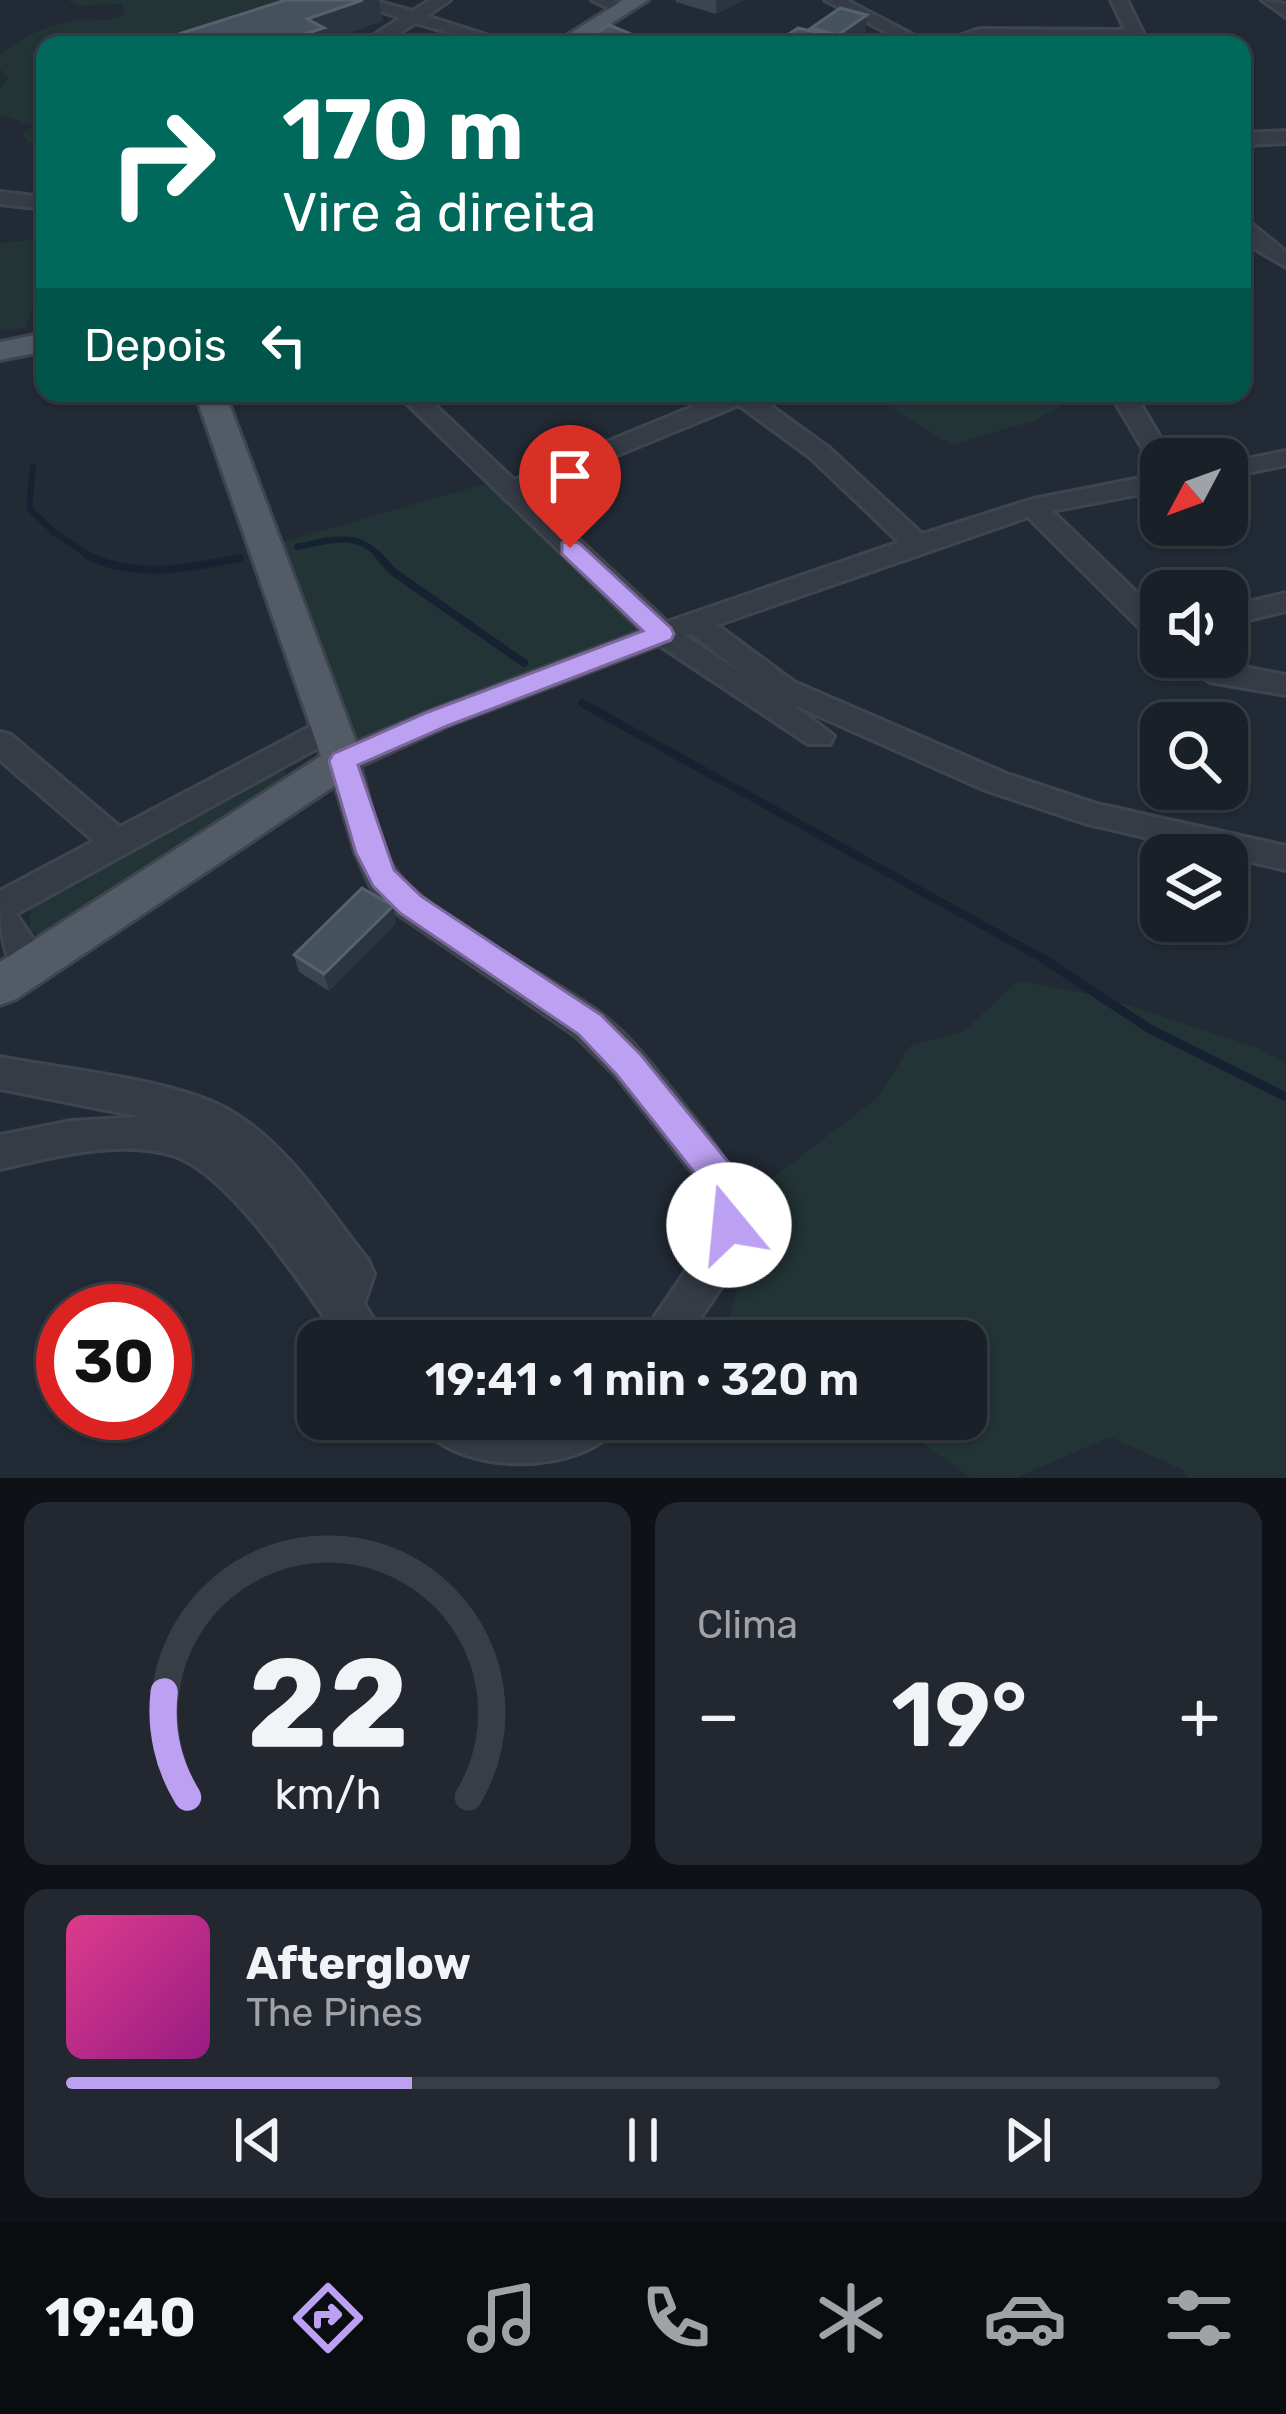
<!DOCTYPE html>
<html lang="pt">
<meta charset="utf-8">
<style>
:root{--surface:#1a2028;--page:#232830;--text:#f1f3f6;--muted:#9fa3a8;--line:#383e45;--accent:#bca0f2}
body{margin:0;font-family:Rubik,sans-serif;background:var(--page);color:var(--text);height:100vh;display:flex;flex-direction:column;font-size:45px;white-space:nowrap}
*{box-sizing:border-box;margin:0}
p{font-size:39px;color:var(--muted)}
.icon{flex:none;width:66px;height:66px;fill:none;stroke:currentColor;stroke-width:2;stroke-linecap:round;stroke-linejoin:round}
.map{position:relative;height:1478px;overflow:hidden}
.sheet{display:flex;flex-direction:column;gap:24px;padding:24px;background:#0e1216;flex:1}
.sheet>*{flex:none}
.guide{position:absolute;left:36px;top:36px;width:1215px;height:366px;border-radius:24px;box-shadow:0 3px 9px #0004,0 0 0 3px var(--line);background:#00695c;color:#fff;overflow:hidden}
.needle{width:78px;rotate:229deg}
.fabs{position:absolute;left:1140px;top:438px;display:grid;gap:24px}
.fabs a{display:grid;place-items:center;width:108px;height:108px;border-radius:24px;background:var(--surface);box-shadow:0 3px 9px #0004,0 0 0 3px var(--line);font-size:60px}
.speed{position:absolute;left:36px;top:1284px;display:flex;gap:24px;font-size:60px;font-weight:700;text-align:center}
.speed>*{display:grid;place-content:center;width:156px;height:156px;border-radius:50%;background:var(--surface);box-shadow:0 3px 9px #0004,0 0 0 3px var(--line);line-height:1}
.speed .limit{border:18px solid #d22;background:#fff;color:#111}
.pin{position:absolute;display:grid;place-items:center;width:102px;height:102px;color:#fff;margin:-123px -51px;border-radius:50% 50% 50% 0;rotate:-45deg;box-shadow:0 0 12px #0007}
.pin .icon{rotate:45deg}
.me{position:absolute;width:132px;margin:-66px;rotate:343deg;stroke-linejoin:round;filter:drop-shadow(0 0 9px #0008)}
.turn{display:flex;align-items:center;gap:42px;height:252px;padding:0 48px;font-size:54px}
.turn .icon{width:156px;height:156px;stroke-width:2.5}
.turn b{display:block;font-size:84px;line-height:102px}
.then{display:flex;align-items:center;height:114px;padding:0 48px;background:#0003;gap:24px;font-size:45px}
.big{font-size:90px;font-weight:600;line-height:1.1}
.sheet .tile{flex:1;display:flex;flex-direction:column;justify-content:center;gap:18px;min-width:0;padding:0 42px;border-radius:24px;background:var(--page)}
.sheet .dial{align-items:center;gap:0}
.dial svg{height:312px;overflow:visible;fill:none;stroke:var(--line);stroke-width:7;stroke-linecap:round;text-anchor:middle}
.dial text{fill:var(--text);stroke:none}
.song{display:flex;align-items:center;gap:36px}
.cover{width:144px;height:144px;border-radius:18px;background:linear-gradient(135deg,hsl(330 70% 55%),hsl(310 70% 35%))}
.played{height:12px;border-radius:6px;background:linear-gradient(90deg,var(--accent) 30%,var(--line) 30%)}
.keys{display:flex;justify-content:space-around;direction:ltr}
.heat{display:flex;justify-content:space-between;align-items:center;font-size:66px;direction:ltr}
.sheet .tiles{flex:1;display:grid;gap:24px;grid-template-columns:1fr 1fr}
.tile:last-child{grid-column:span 2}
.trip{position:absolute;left:297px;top:1320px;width:690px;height:120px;border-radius:24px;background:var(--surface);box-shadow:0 3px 9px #0004,0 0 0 3px var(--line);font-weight:600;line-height:120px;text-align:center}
.dock{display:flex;height:192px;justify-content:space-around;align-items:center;background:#0a0d10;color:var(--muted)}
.dock .icon{width:84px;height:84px}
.dock .current{color:var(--accent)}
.dock b{font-size:54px;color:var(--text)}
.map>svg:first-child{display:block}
.green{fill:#233436}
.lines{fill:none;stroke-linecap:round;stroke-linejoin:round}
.stream-far2{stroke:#162231;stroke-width:6}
.stream-far1{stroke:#162231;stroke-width:8}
.stream{stroke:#162231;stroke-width:9}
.minor-casing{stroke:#3e454f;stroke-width:6}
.major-casing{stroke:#3e454f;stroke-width:6}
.minor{fill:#353c46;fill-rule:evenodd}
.major{fill:#535b66;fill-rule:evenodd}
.wall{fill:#3a4551}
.shaded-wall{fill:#2b3541}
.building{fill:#46515e;stroke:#57616d;stroke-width:3}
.route{fill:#bca0f2;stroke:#7a689d;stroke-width:3}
</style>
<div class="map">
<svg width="1286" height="1478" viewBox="0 0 1286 1478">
<rect width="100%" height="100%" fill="#222a35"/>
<!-- green -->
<g class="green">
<path d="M68,0H288L228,45H45V144L29,143L23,135L33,126L0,114V88L8,78L0,69V56C21,36 50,24 80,20C97,18 112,24 126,13L121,4L76,6Z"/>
<path d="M45,239V267L26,328L0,330V243Z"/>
<path d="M867,393H1083L1036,420L952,445Z"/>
<path d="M487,483L642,631L431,706L351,742L338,692L277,544Z"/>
<path d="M282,765L294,790L44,936L30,930V907L117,852Z"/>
<path d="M1018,981L1100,996L1261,1049L1286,1064V1478H1189L1181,1469L1110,1437L1016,1478H971L890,1419H966V1341H757L727,1325L769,1181L878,1097L910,1046L964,1031Z"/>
</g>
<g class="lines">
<!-- stream-far2 -->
<g class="stream-far2">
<path d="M33,467L29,508L55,533L93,558"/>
<path d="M297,547C330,540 357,530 381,558"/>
</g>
<!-- stream-far1 -->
<g class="stream-far1">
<path d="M87,555C136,580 188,568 240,558"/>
<path d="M378,555L392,571L524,663"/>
<path d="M582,703L1047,961"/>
</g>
<!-- stream -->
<path class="stream" d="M1042,958L1150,1029L1286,1097"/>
<defs>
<g id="minor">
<path d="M348,0H373L412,11L431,0H450L427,16L517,45H491L416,23L379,45H359L400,18Z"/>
<path d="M592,0H614L629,9L621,14Z"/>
<path d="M825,0H846L932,45H911Z"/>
<path d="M1111,0H1127L1149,45H1133L1130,40L980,39L935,45L979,29L1125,30Z"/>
<path d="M1262,0L1286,4V17Z"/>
<path d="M1286,131V143L1242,145V133Z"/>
<path d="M0,192L45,197V209L0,204Z"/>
<path d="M1242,216L1286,252V267L1242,241Z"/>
<path d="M396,393H422L514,480L726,393H753L829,448L922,534L1033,499L1161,474V490L1052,511L1161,616V641L1151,639L1028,517L717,625L794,682L1007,774L1097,804L1286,846V870L1084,823L985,790L792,704L834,736L830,744H808L659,645L447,726L360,766C370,798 376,842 395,870C426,914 548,976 597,1011C633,1037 661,1077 689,1112C775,1217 757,1238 684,1341H638L701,1249L709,1225L700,1182L616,1076L576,1036L398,914L371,887L355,852L328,761L332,753L427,712L642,631ZM739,405L811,458L899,542L667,622L528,492ZM692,634L744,674L685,636Z"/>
<path d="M1110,393H1134L1173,459H1161V466L1152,464Z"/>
<path d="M1286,451V465L1227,477V463Z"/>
<path d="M1286,593V611L1227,625V607Z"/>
<path d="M1176,657C1214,657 1248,669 1286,675V695L1210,682Z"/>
<path d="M332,715L347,726L343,734L16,914L50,964L45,974C0,990 0,920 0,891L94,841L0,760V732L11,735L120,827Z"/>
<path d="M0,1057C65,1070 177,1079 232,1112C290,1147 327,1209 368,1260L374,1274L364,1304L387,1341H341C306,1291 232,1176 175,1156C121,1138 53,1157 0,1169V1135L71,1121L142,1117L0,1089Z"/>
<path d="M417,1419H472L497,1435L527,1440L551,1437L572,1419H623C590,1478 450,1478 417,1419Z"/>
</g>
<g id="major">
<path d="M623,0H648L578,45H552Z"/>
<path d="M45,333V351L0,360V342Z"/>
<path d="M195,393H225L363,761L357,771L16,999L0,1005V962L321,756Z"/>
</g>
</defs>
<!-- minor casing -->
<use href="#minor" class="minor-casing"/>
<!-- major casing -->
<use href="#major" class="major-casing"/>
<!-- minor -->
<use href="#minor" class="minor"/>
<!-- major -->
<use href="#major" class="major"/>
</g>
<!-- wall -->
<g class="wall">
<path d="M286,0H379L382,21L326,41L327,45H185L182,33Z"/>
<path d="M676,0H744L716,14L676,2Z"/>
<path d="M811,28L865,37L853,45H772L811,31Z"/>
<path d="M393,906L396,923L329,991L299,972L294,955Z"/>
</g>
<!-- shaded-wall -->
<g class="shaded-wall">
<path d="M363,0H379L382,21L326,41L327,45H271L307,19Z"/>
<path d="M716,0H744L716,14Z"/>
<path d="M867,15L865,37L853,45H837L838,35Z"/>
<path d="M824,34L823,45H807Z"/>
<path d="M393,906L396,923L329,991L324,974Z"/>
</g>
<!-- building -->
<g class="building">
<path d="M286,0H363L307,19L324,28L271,45H195L200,43L182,33Z"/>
<path d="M840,8L867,15L838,35L811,28Z"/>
<path d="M609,25L643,39L633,45H593L586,40Z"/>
<path d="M798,28L824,34L807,45H772Z"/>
<path d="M362,888L393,906L324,974L294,955Z"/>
</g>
<!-- route -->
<path class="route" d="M570,541L579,543L671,628L674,634L671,640L447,726L358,765L394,870L421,896L601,1015L641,1055L729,1163L747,1225L742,1237L729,1242L717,1237L701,1181L617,1075L578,1034L400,913L373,886L356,853L329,761L333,754L428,712L643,631L562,554V543Z"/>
</svg>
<div class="fabs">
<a><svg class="needle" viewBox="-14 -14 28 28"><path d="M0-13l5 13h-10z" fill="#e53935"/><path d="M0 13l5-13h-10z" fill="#9fa3a8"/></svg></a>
<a><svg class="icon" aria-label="sound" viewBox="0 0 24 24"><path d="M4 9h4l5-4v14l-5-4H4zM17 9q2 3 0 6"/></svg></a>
<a><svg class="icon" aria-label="search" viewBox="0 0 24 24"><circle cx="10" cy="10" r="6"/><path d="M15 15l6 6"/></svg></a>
<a><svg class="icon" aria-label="layers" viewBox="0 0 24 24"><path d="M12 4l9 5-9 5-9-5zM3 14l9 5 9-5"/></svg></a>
</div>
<div class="speed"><div class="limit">30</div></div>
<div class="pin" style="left:570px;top:548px;background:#d93025"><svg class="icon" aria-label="arrive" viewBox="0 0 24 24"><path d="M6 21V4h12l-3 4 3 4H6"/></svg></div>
<svg class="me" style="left:729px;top:1225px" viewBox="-20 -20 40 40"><circle r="19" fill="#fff"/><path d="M0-13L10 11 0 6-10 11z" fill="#bca0f2"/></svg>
<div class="trip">19:41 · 1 min · 320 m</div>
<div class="guide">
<div class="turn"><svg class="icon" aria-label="right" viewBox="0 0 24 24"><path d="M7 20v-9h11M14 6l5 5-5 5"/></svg><div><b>170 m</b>Vire à direita</div></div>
<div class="then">Depois<svg class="icon" aria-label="left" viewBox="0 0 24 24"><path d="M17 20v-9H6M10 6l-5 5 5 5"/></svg></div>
</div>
</div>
<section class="sheet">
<div class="tiles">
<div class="tile dial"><svg viewBox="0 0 100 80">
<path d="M14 69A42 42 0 1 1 86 69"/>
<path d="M14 69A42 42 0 0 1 8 42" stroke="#bca0f2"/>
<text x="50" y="56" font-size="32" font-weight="700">22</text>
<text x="50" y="72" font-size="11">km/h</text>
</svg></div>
<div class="tile"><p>Clima</p>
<div class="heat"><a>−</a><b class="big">19°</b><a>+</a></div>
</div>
<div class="tile">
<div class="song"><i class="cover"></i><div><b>Afterglow</b><p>The Pines</p></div></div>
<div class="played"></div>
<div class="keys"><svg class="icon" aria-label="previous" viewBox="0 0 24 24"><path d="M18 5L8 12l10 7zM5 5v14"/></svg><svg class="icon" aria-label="pause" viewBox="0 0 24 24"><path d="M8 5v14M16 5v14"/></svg><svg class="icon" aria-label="next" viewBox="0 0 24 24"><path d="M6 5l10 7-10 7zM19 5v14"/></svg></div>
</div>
</div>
</section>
<nav class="dock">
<b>19:40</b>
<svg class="icon current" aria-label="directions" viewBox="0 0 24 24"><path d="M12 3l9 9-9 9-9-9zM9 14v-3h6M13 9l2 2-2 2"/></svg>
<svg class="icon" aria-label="music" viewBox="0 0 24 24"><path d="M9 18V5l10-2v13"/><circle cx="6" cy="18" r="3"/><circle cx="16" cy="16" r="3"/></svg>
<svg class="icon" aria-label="phone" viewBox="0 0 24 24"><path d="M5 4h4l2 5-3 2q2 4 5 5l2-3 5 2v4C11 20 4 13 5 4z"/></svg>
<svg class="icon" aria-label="climate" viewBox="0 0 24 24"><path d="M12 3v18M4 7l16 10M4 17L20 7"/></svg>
<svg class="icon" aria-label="car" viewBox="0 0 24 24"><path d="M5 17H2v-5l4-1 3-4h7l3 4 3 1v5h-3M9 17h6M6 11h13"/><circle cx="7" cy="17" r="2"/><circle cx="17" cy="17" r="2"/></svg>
<svg class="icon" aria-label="filters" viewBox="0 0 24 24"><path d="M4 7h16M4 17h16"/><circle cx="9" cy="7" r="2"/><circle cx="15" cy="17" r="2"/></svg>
</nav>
